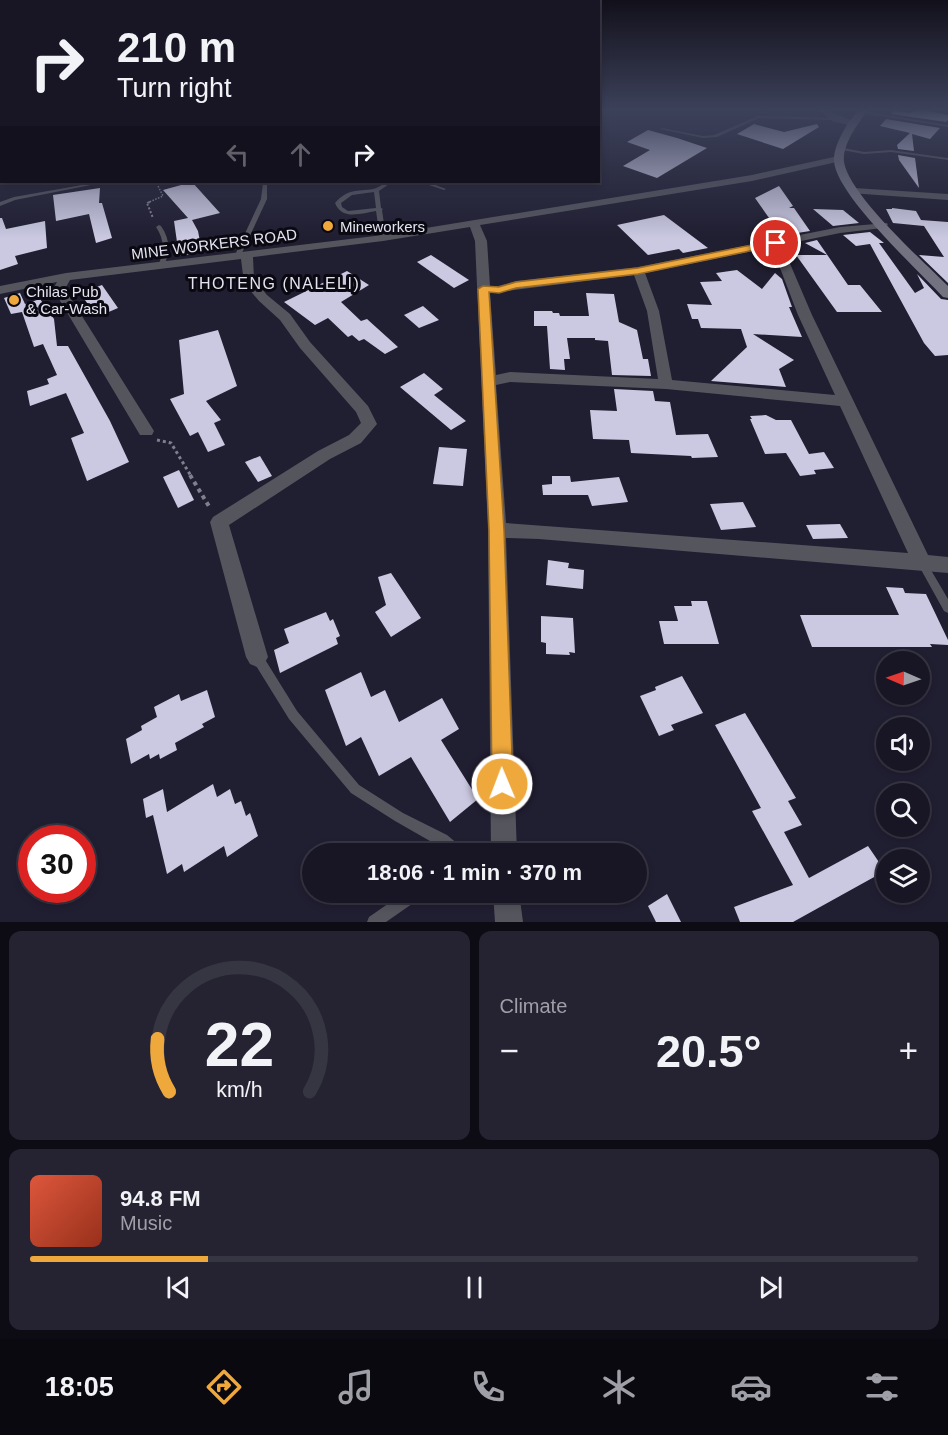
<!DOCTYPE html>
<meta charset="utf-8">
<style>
:root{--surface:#181625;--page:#252332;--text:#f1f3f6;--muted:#9f9fa7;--line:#363542;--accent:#eea83c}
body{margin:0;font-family:Helvetica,sans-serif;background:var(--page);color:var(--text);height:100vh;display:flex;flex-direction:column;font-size:22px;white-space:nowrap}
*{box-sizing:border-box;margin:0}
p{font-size:20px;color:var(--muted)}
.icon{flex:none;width:33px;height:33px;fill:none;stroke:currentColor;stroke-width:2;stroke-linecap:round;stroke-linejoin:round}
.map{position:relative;height:922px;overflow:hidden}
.panel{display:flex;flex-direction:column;gap:9px;padding:9px;background:#0d0c14;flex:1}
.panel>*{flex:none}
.banner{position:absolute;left:0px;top:0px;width:600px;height:183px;box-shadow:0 3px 9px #0003,0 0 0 2px var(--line);background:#181625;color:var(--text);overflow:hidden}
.needle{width:39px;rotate:272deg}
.buttons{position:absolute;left:876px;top:651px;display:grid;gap:12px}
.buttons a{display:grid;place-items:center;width:54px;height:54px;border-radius:50%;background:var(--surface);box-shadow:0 3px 9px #0003,0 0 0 2px var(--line);font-size:30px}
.speed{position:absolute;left:18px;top:825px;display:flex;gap:12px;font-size:30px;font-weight:700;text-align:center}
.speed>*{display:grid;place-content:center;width:78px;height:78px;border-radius:50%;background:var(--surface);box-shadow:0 3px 9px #0003,0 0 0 2px var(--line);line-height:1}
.speed .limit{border:9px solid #d22;background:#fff;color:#111}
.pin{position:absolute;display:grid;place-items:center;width:51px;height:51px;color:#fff;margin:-26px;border:3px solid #fff;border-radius:50%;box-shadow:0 2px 6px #0007}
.me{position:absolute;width:66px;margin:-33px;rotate:359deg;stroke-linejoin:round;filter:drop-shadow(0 0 4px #0008)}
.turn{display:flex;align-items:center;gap:21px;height:126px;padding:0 18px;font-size:27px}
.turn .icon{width:78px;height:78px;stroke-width:2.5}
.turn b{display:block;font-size:42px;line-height:51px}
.lanes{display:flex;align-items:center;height:57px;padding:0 18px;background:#0003;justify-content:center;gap:30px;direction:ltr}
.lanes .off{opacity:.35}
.big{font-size:45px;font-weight:800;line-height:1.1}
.panel .card{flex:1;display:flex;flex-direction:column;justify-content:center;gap:9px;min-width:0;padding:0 21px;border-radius:12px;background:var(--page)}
.panel .dial{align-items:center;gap:0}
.dial svg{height:156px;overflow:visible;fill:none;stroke:var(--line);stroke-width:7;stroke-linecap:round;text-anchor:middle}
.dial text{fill:var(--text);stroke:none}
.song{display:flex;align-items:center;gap:18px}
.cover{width:72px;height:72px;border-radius:9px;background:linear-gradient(135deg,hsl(10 70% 55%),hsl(10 70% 35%))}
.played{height:6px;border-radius:3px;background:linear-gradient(90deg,var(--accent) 20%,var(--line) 20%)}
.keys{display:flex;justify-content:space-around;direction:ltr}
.heat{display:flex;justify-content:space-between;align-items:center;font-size:33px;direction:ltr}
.panel .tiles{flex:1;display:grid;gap:9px;grid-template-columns:1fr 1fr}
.card:last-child{grid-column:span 2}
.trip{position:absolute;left:302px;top:843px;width:345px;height:60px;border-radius:30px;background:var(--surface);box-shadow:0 3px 9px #0003,0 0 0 2px var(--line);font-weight:800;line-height:60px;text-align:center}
.dock{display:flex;height:96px;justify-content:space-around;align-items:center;background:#0a090f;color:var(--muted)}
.dock .icon{width:42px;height:42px}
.dock .current{color:var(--accent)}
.dock b{font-size:27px;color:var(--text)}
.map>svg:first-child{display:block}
.building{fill:#cac9e1}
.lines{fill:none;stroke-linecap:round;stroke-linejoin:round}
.path-far3{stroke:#807f8f;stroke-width:1.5;stroke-dasharray:1.5 1.5;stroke-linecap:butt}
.path-far2{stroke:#807f8f;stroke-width:2;stroke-dasharray:2 2;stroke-linecap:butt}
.path-far1{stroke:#807f8f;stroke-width:3;stroke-dasharray:3 3;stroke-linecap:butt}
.path{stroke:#807f8f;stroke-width:4;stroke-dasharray:4 4;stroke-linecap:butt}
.lane{fill:#55555e;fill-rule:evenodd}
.street{fill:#55555e;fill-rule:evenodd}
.secondary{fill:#737281;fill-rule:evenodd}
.route{fill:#eea83c;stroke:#9b6d27;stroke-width:1.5}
.poi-dot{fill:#eea83c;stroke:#0a0911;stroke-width:2}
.labels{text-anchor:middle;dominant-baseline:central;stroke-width:6;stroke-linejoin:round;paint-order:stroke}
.far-poi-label{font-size:15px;fill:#e4e4f1;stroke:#0a0911;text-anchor:start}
.far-street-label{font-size:15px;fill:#e4e4f1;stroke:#0a0911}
.far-neighbourhood-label{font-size:16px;letter-spacing:1.5px;fill:#e4e4f1;stroke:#0a0911}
</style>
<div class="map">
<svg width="948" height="922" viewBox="0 0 948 922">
<rect width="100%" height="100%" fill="#201e31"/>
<!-- building -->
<g class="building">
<path d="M918,109L948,115V120L946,122L891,114L894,111L910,113Z"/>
<path d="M886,119L940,128L930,139L912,134L914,151L898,149L897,145L910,133L880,126Z"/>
<path d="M754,124L784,132L817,124L819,127L783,149L737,134Z"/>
<path d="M648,130L677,138L707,148L657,178L623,166L650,150L627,142Z"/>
<path d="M898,155L915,158L919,188L899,160Z"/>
<path d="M192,182L220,213L192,220L198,231L202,252L179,256L174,221L188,218L163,190Z"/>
<path d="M779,186L793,206L789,208H794L810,231L791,234L774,225L755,198Z"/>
<path d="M100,188L99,203H102L112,238L96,243L89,214L56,221L53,195Z"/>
<path d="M892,208L916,211L921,220L948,222V283L919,255L944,257L924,226L893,223L886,209H892Z"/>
<path d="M813,209L843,210L859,223L833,226Z"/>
<path d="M664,215L708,248L683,253L679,249L648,255L617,225Z"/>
<path d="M0,218H2L6,229L45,221L47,248L15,256L18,264L0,270Z"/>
<path d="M870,232L884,243H879L915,293L924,288L917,274L941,299L948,300V355L935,356L924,343L870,244L856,246L843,235Z"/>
<path d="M817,240L848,285H860L882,312H837L796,255H827L805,243Z"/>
<path d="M431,255L469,280L454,288L417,262Z"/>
<path d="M737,270L762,289L775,273L782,279L792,307H789L802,337L753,334L794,360L779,369L786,387L711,381L747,347L741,329L701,328L698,319H692L687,304L712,305L700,282L722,281L716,273Z"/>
<path d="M347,271L369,285L341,302L361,321L367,319L398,347L385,354L364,339L359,341L352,335L348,337L328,318L315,325L284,302Z"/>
<path d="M102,285L118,308L104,314L102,311L95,314L80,293Z"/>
<path d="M20,293L25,304L40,299L54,319L57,346H68L110,421L129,462L87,481L71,438L84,433L66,393L30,406L27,391L49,384L47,379L57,375L43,344L34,347L22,312L11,314L4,298Z"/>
<path d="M586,293L614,294L619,322L637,330L643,359H648L651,376L612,375L608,341L595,340V338H567L570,359H564L565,370L550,369L547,326H534V311H552L553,313H559L560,316H589Z"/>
<path d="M423,306L439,320L419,328L404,315Z"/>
<path d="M218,330L237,386L206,401L221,420L214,423L225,445L208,452L198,432L190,436L170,399L184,394L179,340Z"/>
<path d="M424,373L443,389L434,395L466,421L451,430L400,387Z"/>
<path d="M614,389L653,391L655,401L670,402L676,435L708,434L718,457L692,458L691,456L631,453L629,440L593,439L590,410L617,411Z"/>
<path d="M766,415L776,420H791L809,454L824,452L834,468L814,470L816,474L800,476L786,453L765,454L750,419H752L750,416Z"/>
<path d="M439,447L467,449L463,486L433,484Z"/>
<path d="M260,456L272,476L258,482L245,462Z"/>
<path d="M179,470L194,500L178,508L163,477Z"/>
<path d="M552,476H570L571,482L619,477L628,502L592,506L588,495H543L542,485L552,484Z"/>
<path d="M743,502L756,527L721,530L710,504Z"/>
<path d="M840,524L848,538L813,539L806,525Z"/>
<path d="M548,560L569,563L568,568L584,570L583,589L546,585Z"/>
<path d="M391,573L421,618L391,637L375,612L386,605L378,577Z"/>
<path d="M886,587L903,588L905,593L926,594L948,640V645L930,644L932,647H812L800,615H899Z"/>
<path d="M691,601H707L719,644H664L659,621H678L674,606H692Z"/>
<path d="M326,612L330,621L333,619L340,636L336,638L338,644L280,673L274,650L289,643L284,629Z"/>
<path d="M541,616L573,618L575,653L569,652L570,655L546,654V643L541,642Z"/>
<path d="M361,672L371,697L385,690L399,722L442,698L459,729L441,740L478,799L450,822L411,757L379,776L361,737L346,746L325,690Z"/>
<path d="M682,676L703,713L671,725L674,730L659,736L640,696L656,690L655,687Z"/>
<path d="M207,690L215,717L202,724L204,727L175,743L177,750L160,759L159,754L150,759L149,754L131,764L126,739L142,730L141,726L157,717L154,707L179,694L181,701Z"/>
<path d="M745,713L796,798L788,801L802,825L784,832L809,878L868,846L885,871L793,922H740L734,907L793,885L752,811L761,808L715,725Z"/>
<path d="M213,784L217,797L230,789L235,804L241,801L246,816L250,813L258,836L227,857L224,846L184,872L182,864L167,874L153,815L146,818L143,799L163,789L167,812Z"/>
<path d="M667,894L681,922H656L648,906Z"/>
</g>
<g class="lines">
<!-- path-far3 -->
<path class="path-far3" d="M147,203L163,196L156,182"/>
<!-- path-far2 -->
<path class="path-far2" d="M150,202L147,203L153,218"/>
<!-- path-far1 -->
<path class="path-far1" d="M157,440L171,443L191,476"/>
<!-- path -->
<path class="path" d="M190,475L210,508"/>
<!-- lane -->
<g class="lane">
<path d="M861,111L948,125V127L862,113Z"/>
<path d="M758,116L835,118L837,119L835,120L759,118L717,137L703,138L660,129L662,128L703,136L714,135Z"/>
<path d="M844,148L864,152L891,150L948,158V160L891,152L864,154L842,150V148Z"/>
<path d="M99,182H106L15,200L0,206V202L14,197Z"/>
<path d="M387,182H392L379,191L381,208L383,209L382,210L386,238L383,240L380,238L376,211C362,213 342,221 335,203C348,188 357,192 373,189C378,188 383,184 387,182ZM374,192L376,208L348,211L342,207L341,203L352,195Z"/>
<path d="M409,182L430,183L446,189L444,190L429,185L411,183Z"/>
<path d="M263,183L267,184V199L241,255L236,256L235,255L261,199Z"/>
<path d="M159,225L161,226C170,239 171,253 163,267L161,268L158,266C164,252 165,240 156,227Z"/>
<path d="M922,559L925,560L948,599V613L944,611L919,566L917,563L919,560Z"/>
<path d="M257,652L261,653L297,711L359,785L403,813L447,835L464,849L465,854H448L437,845L395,821L351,793L289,719L253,661L252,657L253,653Z"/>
<path d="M405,892H423L422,897L386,922H367L369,917Z"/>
</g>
<!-- street -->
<g class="street">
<path d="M818,109C824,109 850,119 856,123L852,126L832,121Z"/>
<path d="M838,156L841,157V161L752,181L480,225L487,241L490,286H498L516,281L638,267L840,227L887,223L888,225L883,228L840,233L782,245L812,315L928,555L948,557V573L539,539L506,538L517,854H491L488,530L475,241L470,227L383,241L253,257L254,279L267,295L290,314L310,342L368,406L377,424L361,443L330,459L229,525L268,657L264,664L257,667L250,664L246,657L210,522L213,517L318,451L349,435L361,423L356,412L300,348L280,320L259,301L244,283L241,259L70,280L65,289L154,431L152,435H140L53,289L57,282L0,294V286L66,273L383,235L752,175ZM772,247L798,315L835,395L672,380L659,311L645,273ZM634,275L647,311L658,379L510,372L496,375L490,293ZM510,382L666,389L840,406L908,553L506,523L496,385Z"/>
<path d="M854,188L948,194V200L850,193V189Z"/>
<path d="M493,892H519L523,922H495Z"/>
</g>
<!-- secondary -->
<path class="secondary" d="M860,109H869C859,122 842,144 844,162C849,195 923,261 948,286V298L943,297C919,271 836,195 834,161C833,145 849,119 860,109Z"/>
</g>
<!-- sky -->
<linearGradient id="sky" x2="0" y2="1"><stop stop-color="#12101b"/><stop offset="0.46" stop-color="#3c415a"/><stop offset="1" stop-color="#3c415a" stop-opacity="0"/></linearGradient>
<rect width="948" height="238" fill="url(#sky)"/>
<!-- route -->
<path class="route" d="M776,240L779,241V245L638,274L516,288L499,293L489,292L504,530L513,784L510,791L502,794L495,791L492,784L489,530L478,289L483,286L499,287L516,282L638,268Z"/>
<!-- markers -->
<g class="poi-dot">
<circle cx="328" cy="226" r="6"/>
<circle cx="14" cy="300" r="6"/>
</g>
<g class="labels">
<!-- far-poi labels -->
<g class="far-poi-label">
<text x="340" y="226">Mineworkers</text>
<text x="26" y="291">Chilas Pub<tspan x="26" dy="17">&amp; Car-Wash</tspan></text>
</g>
<!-- far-street labels -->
<g class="far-street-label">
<text transform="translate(214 244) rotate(-7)">MINE WORKERS ROAD</text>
</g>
<!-- far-neighbourhood labels -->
<g class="far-neighbourhood-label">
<text x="274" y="283">THOTENG (NALELI)</text>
</g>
</g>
</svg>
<div class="buttons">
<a><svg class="needle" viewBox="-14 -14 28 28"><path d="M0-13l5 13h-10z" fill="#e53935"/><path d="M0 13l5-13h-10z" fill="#9f9fa7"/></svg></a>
<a><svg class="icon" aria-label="sound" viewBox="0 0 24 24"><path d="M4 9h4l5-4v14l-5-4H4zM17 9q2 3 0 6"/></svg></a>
<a><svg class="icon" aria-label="search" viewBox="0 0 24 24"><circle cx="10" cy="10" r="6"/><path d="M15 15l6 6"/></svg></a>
<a><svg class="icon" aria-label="layers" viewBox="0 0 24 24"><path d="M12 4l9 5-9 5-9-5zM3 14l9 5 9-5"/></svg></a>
</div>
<div class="speed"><div class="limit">30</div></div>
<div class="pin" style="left:776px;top:243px;background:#d93025"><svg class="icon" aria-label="arrive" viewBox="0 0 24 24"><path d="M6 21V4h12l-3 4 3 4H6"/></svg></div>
<svg class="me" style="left:502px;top:784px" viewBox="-20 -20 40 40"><circle r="17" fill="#eea83c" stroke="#fff" stroke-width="3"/><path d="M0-11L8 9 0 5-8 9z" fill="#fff"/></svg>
<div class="trip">18:06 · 1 min · 370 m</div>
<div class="banner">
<div class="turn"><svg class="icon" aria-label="right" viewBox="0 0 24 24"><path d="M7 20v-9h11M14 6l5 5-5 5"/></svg><div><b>210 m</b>Turn right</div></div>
<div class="lanes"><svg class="icon off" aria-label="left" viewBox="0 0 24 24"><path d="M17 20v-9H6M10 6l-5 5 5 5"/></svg><svg class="icon off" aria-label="ahead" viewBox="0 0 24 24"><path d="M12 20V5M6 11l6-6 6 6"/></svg><svg class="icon" aria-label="right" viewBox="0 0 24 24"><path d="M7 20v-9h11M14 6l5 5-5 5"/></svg></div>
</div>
</div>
<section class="panel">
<div class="tiles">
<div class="card dial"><svg viewBox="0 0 100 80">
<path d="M14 69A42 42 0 1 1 86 69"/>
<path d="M14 69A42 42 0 0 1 8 42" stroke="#eea83c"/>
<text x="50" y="56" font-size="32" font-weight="700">22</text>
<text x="50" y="72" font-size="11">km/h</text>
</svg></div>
<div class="card"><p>Climate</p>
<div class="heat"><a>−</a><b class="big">20.5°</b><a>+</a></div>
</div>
<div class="card">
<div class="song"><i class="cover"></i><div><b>94.8 FM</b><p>Music</p></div></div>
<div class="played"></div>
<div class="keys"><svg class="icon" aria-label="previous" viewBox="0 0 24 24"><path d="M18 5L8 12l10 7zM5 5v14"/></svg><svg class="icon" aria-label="pause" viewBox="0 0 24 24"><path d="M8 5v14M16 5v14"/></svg><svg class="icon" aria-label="next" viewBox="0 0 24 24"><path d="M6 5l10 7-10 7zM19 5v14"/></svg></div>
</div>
</div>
</section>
<nav class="dock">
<b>18:05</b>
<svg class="icon current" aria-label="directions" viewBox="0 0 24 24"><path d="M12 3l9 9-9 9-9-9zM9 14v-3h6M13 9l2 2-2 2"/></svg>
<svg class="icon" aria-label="music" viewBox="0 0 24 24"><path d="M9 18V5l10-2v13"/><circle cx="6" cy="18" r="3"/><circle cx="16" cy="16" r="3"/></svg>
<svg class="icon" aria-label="phone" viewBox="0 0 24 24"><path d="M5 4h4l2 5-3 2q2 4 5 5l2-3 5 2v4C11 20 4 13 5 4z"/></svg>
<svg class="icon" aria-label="climate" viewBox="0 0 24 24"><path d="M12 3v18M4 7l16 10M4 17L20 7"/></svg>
<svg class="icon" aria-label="car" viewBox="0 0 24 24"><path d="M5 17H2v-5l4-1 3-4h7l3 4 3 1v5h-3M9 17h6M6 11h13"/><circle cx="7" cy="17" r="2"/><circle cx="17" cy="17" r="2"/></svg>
<svg class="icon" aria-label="filters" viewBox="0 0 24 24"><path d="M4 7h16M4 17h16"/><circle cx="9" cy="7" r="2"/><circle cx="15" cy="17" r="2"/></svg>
</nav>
